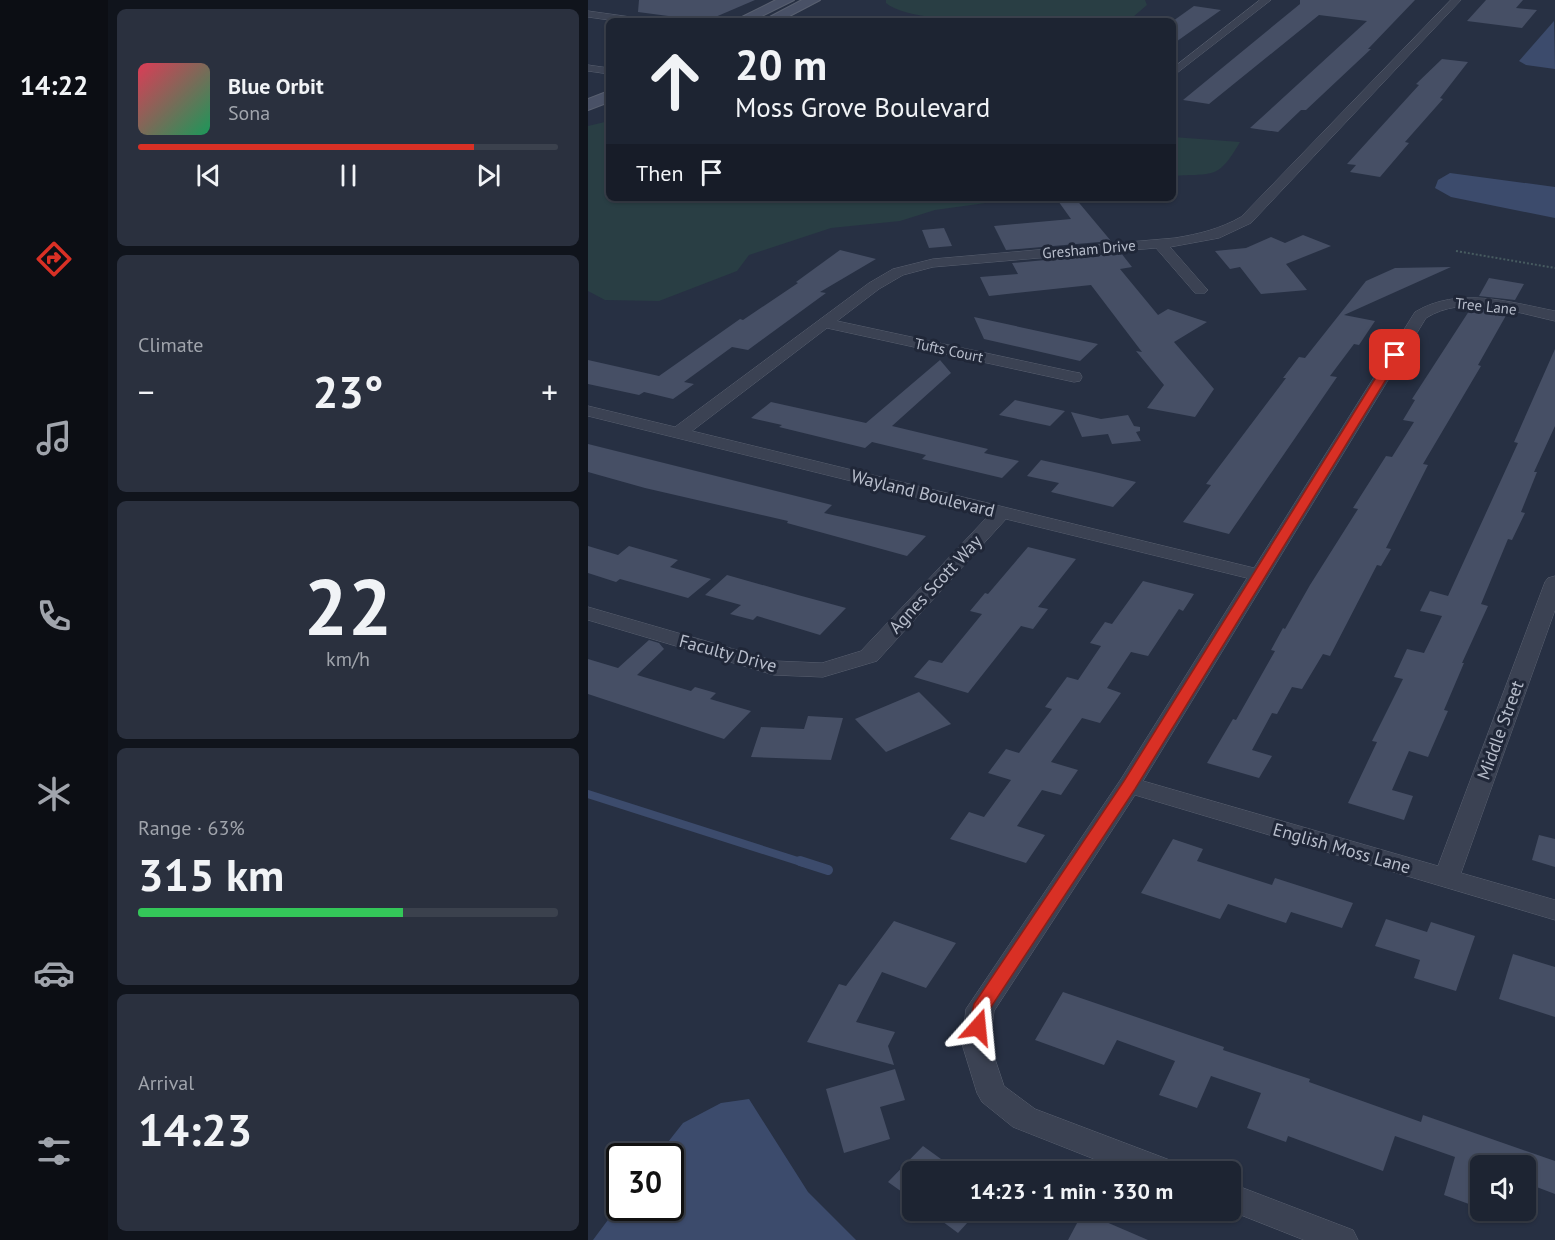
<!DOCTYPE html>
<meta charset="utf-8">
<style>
:root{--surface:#1d2432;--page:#2a303e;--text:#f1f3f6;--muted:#a0a4ac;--line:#3b414d;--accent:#d93025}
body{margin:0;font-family:"PT Sans",sans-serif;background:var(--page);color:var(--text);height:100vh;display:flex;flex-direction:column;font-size:22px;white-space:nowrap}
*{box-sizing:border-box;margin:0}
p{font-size:20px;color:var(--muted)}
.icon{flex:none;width:33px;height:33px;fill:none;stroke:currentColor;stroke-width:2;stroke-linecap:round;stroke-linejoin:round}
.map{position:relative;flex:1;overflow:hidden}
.side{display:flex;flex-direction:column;gap:9px;padding:9px;background:#10141c;width:480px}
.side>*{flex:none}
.guide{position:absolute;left:18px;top:18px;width:570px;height:183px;border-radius:9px;box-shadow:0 2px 4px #0004,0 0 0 2px var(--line);background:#1d2432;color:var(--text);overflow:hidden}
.tools{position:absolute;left:882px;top:1155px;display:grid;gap:12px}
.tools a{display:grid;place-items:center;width:66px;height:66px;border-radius:9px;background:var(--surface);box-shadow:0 2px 4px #0004,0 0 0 2px var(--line);font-size:30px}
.speed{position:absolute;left:18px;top:1143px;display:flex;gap:12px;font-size:30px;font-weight:700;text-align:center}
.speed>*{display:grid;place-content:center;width:78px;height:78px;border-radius:50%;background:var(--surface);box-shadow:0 2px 4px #0004,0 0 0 2px var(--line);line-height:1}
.speed .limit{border:3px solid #111;border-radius:9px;background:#fff;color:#111}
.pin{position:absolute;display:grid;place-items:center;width:51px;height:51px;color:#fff;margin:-26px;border-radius:12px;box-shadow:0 3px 9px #0006}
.me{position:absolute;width:66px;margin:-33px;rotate:18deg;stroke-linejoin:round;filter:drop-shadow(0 0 4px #0008)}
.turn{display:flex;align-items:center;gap:21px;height:126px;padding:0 30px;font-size:27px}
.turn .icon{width:78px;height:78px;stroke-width:2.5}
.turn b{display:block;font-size:42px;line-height:51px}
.then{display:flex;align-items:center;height:57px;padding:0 30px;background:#0003;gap:12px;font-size:22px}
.big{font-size:45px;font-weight:700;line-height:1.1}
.side .card{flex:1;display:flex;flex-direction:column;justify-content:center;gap:9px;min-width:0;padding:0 21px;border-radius:9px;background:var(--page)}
.side .dial{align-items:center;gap:0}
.dial b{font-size:78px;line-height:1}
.song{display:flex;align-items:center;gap:18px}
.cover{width:72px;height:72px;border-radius:9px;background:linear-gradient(135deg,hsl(350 70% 55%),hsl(150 70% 35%))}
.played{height:6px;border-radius:3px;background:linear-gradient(90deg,var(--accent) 80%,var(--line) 80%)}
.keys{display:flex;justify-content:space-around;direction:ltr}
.heat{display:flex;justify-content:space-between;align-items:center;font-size:33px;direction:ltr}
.charge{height:9px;border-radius:4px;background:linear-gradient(90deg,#34c759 63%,var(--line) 0)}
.trip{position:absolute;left:314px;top:1161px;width:339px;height:60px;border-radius:9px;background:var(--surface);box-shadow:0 2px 4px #0004,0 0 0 2px var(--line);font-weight:700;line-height:60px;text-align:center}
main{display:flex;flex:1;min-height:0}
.tabs{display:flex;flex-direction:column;width:108px;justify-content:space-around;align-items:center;background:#0c0e14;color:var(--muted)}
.tabs .icon{width:42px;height:42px}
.tabs .active{color:var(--accent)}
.tabs b{font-size:27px;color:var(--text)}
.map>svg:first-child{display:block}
.green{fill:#293e44}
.water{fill:#3c4b6c}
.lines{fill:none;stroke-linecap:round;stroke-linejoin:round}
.stream-far1{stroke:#3c4b6c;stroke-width:8}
.stream{stroke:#3c4b6c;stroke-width:10}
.building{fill:#464f65}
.street-casing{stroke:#596070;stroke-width:1}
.secondary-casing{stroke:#596070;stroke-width:2}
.path{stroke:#475b60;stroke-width:2;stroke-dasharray:2 2;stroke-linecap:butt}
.street{fill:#3b4253;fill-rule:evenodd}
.secondary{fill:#495166;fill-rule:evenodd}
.route{fill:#d93025;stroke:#8d1f18;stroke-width:1.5}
.labels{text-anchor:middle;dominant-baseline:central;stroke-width:6;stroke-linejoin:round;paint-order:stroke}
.far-street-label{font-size:15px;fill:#b8becc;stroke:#202738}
.street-label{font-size:18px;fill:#b8becc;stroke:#202738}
</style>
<main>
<nav class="tabs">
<b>14:22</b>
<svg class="icon active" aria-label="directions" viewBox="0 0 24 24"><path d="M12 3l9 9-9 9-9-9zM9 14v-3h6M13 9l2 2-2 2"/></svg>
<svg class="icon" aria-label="music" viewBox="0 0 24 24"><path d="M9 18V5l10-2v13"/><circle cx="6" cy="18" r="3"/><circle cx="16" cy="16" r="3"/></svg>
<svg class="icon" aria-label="phone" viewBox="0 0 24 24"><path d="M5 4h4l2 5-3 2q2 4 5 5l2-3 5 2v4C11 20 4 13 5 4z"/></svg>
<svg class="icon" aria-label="climate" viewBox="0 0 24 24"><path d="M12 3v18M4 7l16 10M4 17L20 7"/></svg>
<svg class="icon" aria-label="car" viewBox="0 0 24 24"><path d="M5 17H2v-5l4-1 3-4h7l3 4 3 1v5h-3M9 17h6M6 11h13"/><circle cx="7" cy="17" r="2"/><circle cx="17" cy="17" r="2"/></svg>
<svg class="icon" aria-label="filters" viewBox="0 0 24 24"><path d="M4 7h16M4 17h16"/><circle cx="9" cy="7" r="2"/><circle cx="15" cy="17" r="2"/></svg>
</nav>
<section class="side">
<div class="card">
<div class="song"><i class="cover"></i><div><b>Blue Orbit</b><p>Sona</p></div></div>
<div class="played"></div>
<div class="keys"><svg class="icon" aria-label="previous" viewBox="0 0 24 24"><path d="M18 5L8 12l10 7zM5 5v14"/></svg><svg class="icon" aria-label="pause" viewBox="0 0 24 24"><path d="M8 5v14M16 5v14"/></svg><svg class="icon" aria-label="next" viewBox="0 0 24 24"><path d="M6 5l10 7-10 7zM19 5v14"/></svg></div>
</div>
<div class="card"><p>Climate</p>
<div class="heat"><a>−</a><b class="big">23°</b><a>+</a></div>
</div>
<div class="card dial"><b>22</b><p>km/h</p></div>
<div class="card"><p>Range · 63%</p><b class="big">315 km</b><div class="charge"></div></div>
<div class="card"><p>Arrival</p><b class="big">14:23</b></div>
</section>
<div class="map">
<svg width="967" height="1240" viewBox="0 0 967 1240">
<rect width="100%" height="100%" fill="#273043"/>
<!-- green -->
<g class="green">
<path d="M298,0H557L559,5L545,17L531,21C486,21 328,29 298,3Z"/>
<path d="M21,121V198H434L347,210L312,221L243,228L161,255L149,271L71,301L17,300L0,291V126Z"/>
<path d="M585,137L652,142C630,180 626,173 585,176Z"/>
</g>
<!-- water -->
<g class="water">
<path d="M966,21L967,69L938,65L931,61Z"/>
<path d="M862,173L967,187V218L863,197L847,188L850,180Z"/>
<path d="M161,1099L220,1192L268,1240H5L31,1205L32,1208H82V1156H69L95,1123L133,1103Z"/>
</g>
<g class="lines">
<!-- stream-far1 -->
<path class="stream-far1" d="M0,794L216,863"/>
<!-- stream -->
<path class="stream" d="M212,861L240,870"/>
</g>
<!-- building -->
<g class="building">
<path d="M51,0H167L118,21L50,12Z"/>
<path d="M712,0H827L780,49H783L718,110H713L690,132L662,128L779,21L731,15L621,104L595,100L712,4Z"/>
<path d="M898,0H935L928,8L949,10L934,28L879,21Z"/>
<path d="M606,6L633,10L585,44V21Z"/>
<path d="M854,59L880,62L852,98L855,99L817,142L821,143L792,177L762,172L768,165L759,164L831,85L828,84Z"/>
<path d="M468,198H487L523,241L418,250L406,226L483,219Z"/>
<path d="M356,228L364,246L341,248L334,230Z"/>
<path d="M715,235L743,246L698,264L719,290L673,294L652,267L642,269L627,251L658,248L683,237L697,243Z"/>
<path d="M252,250L288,259L232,292L238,293L160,350L144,347L96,382L106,384L85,399L56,392L51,395L0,384V360L71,376L152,319L155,320L210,283L208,282Z"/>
<path d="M533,253L544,267L532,269L570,315L580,309L619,322L586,342L626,389L607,417L559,408L576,385L548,351L554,352L503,285L401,296L392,277L430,274L424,263Z"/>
<path d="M863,267L756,315L787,321L771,345L766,344L742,376L749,377L641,534L595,522L623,485L618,484L698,378H695L711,357L717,358L778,281L807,268Z"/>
<path d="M901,278L936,284L927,300L891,296Z"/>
<path d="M883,308L920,312L890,365L893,366L835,464L840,465L798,548L803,549L793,566L789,565L742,656L735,654L714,689L704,687L689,714L684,713L664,750L684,756L671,778L619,763L645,719L648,720L687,651L683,650L695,628L697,629L722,585L770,509L765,508L798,456L804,457L826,422L815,420L827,400L824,399Z"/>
<path d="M386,317L510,344L492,361L396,339Z"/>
<path d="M967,349V426L946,472H949L933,512L937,513L924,540L920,539L893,604L900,606L874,663H876L856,710L860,711L840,757L821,751L804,790L825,796L816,820L760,803L789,742L784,741L815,679L806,677L819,649L836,653L854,616L832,611L842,591L860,596L930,443L926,442Z"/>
<path d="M352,360L363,373L304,426L400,449L396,453L431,461L414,478L334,459L338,455L284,442L277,448L191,427L194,425L163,418L183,402L278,423Z"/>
<path d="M427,400L477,411L462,426L411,415Z"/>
<path d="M483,412L513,419L540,415L546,426L552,427V431L548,432L553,441L524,444L520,434L494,437Z"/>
<path d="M0,444L244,505L236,513L338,536L319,556L199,523L200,521L57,488L0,472Z"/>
<path d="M453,460L511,473L548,482L525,507L463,492L471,483L439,476Z"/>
<path d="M0,546L30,555L41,546L90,560L82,567L123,579L100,598L32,579L28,582L0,573Z"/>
<path d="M440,547L488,559L450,607L460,609L445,629L433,626L380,693L326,677L341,660L354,663L394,614L382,611L397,593L400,594Z"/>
<path d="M139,575L210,595L258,608L232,635L169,616L165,620L142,614L153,605L117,595Z"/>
<path d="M555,581L606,594L595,611L591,609L560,656L543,652L519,688L533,693L512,723L494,718L463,762L490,770L473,795L454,790L429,826L457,835L438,863L362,839L381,812L396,817L423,780L400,773L418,749L431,753L464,709L457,707L479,677L490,680L513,646L502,643L517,622L524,624Z"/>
<path d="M61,640L71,643L76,649L49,675L103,691L107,687L128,693L122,699L163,711L136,739L0,694V659L30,668Z"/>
<path d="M331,692L363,724L298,752L267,719Z"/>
<path d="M220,716L255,718L243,760L163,757L173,727L216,729Z"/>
<path d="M951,835L967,839V867L944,860Z"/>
<path d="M585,839L615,849L609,861L684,885L687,878L765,903L754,928L703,912L698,923L640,904L632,919L553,893Z"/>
<path d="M798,919L839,932L843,922L887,936L868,991L826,978L832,960L787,946Z"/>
<path d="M306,921L368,943L338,988L294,972L268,1022L307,1032L300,1046L306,1065L219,1042L251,984L258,986Z"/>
<path d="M925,954L967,967V1017L911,999Z"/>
<path d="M475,992L636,1047L635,1050L722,1079L721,1082L833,1122L835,1115L967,1161V1194L938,1183V1166H892V1208L856,1195L867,1157L807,1136L795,1171L700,1136L698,1142L659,1128L673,1093L623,1076L609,1108L571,1095L587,1061L529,1040L516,1065L447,1040Z"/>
<path d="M307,1069L317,1100L292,1107L302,1139L256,1153L238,1089Z"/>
<path d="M335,1146L371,1172H324V1199L300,1182Z"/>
<path d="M339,1210H391L370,1233Z"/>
<path d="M495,1212L560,1240H480Z"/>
</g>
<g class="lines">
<defs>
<g id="street">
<path d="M672,0H683L585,76V68Z"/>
<path d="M863,0H873L663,223L631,238L582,247L617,287L620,290L617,293H607L568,248L345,267L315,275L291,289L249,321L486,372L492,373L494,377L492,381L486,382L239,328L104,431L666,568L827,312C870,286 921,302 967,311V321C926,312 876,294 838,318L555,781L850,866L957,582L960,578L967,576V610L873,873L967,900V920L547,795L406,1011L402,1044L416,1086L447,1109L587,1162L591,1172H539L425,1127L394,1102L389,1093L374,1044L378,1009L533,779L659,578L418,519L289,661L235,677L186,675L0,620V607L187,661L234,663L273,651L401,515L0,416V406L87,427L281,283L305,269L345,259L587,238C611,234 632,229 653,217Z"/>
<path d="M0,11L50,18L55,21H28L0,17Z"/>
<path d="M0,65L21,68V74L0,71Z"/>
<path d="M642,1183L765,1230L770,1240H716L640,1210Z"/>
</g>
<g id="secondary">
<path d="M188,0H206L164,21H146Z"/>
<path d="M214,0H232L192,21L178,19Z"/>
<path d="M21,91V102L0,110V99Z"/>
</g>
</defs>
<!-- street casing -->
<use href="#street" class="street-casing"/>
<!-- secondary casing -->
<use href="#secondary" class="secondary-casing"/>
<!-- path -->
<path class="path" d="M868,251L967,268"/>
<!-- street -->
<use href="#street" class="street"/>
<!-- secondary -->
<use href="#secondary" class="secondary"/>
</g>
<!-- route -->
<path class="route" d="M807,352L813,355L547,789L401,1010L396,1032L390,1034L383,1032L381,1027L386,1004L536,781L802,355Z"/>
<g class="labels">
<!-- far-street labels -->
<g class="far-street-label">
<text transform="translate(501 249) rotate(-5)">Gresham Drive</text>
<text transform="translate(898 306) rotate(6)">Tree Lane</text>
<text transform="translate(361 350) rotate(12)">Tufts Court</text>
</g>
<!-- street labels -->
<g class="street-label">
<text transform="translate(335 493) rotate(14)">Wayland Boulevard</text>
<text transform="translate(347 584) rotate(-47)">Agnes Scott Way</text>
<text transform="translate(140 653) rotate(15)">Faculty Drive</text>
<text transform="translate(912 730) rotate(-70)">Middle Street</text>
<text transform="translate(754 848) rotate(16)">English Moss Lane</text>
</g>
</g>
</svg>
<div class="tools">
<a><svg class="icon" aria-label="sound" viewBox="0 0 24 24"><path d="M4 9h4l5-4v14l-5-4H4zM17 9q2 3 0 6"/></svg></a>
</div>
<div class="speed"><div class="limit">30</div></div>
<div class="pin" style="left:807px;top:355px;background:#d93025"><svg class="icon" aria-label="arrive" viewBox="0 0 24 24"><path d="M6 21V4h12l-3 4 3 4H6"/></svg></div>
<svg class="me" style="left:390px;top:1027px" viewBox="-20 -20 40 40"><path d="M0-17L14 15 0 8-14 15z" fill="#d93025" stroke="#fff" stroke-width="4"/></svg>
<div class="trip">14:23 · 1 min · 330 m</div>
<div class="guide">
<div class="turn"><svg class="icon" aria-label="ahead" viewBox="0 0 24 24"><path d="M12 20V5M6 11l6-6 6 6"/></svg><div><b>20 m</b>Moss Grove Boulevard</div></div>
<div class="then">Then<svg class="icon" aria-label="arrive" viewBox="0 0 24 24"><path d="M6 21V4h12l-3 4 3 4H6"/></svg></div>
</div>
</div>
</main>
